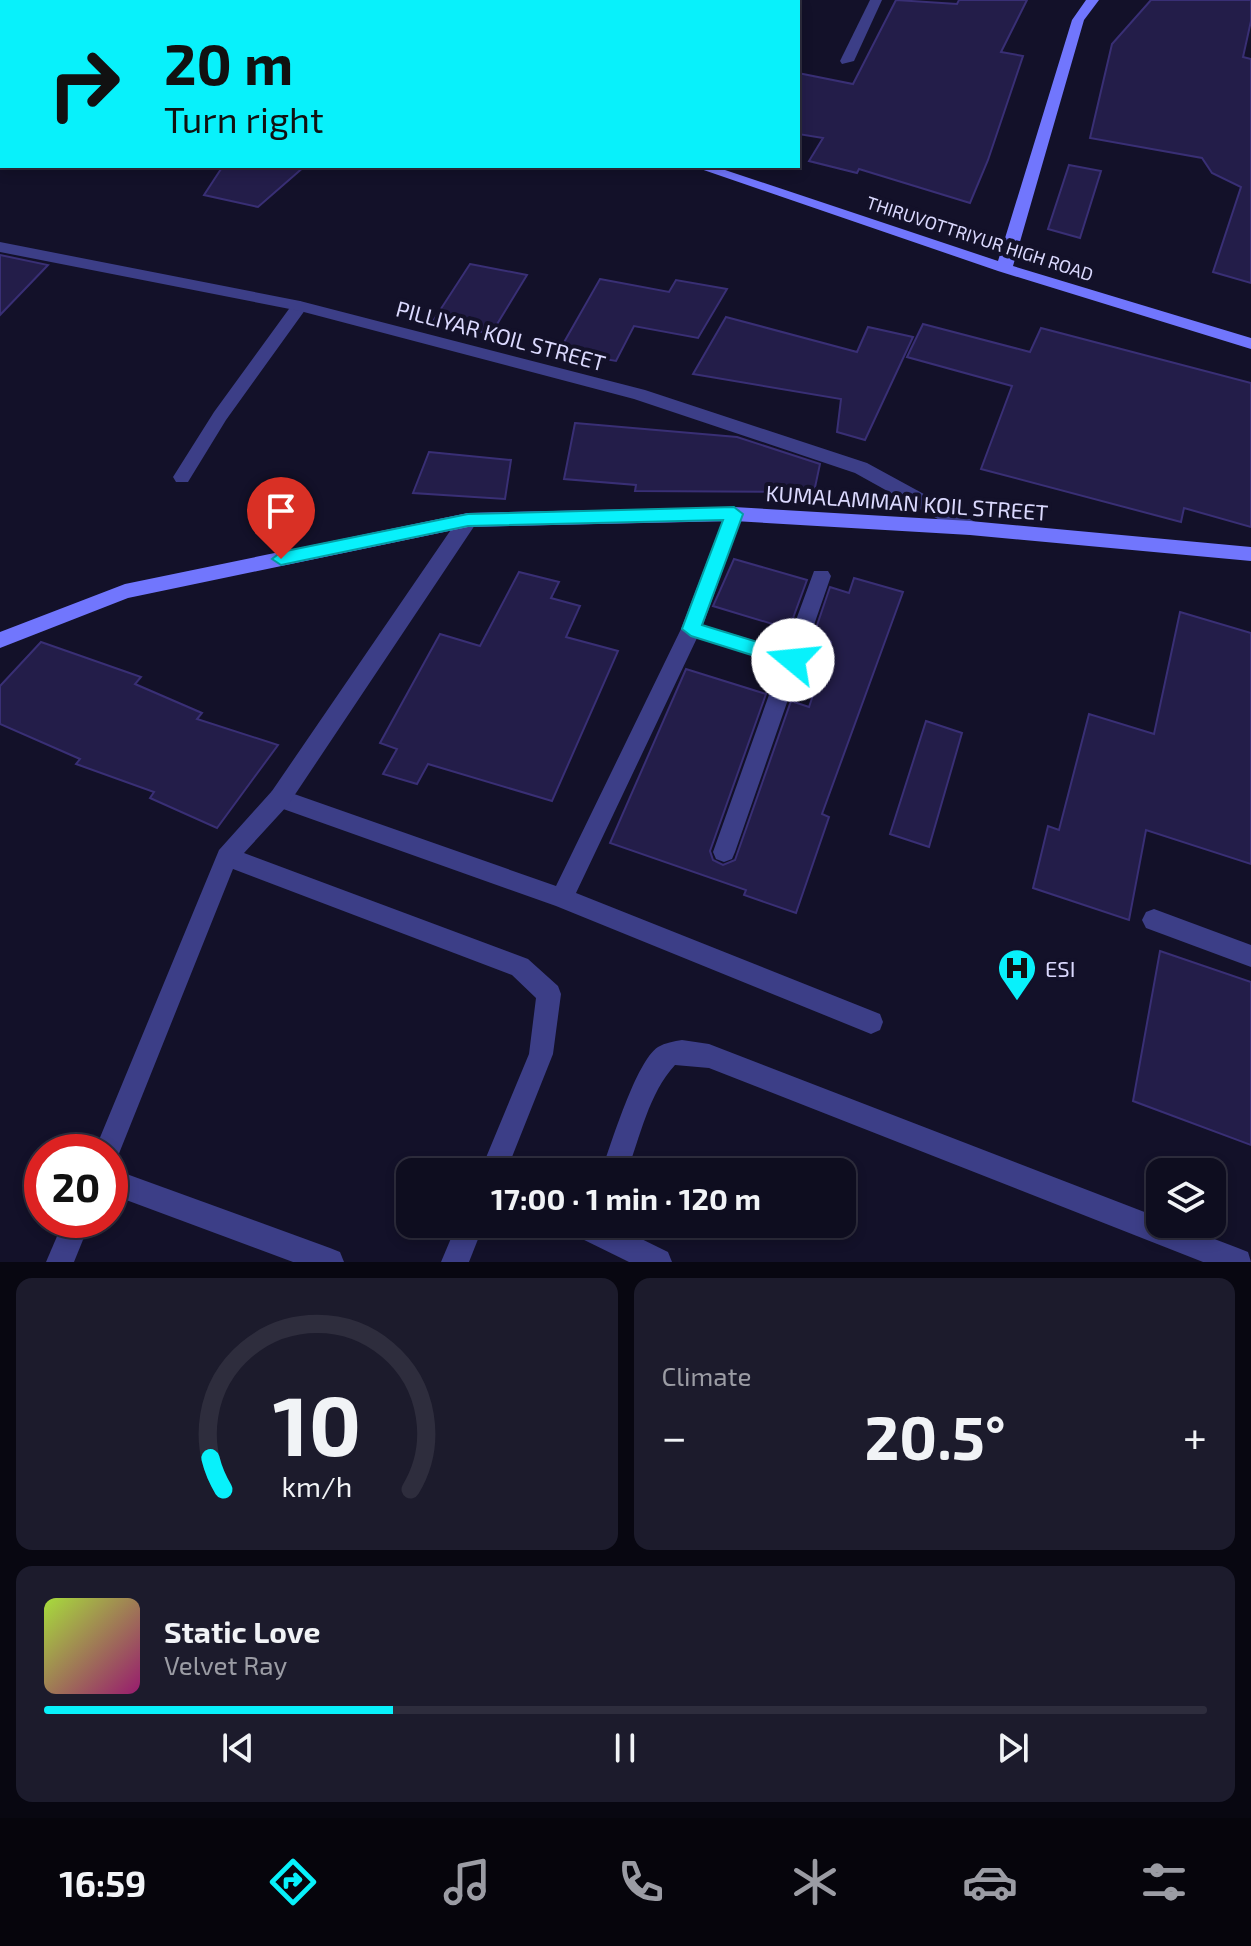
<!DOCTYPE html>
<meta charset="utf-8">
<style>
:root{--surface:#0e0d1f;--page:#1c1b2c;--text:#f1f3f6;--muted:#9b9ca4;--line:#2e2d3d;--accent:#08f1fb}
body{margin:0;font-family:"Exo 2",sans-serif;background:var(--page);color:var(--text);height:100vh;display:flex;flex-direction:column;font-size:30px;white-space:nowrap}
*{box-sizing:border-box;margin:0}
p{font-size:26px;color:var(--muted)}
.icon{flex:none;width:44px;height:44px;fill:none;stroke:currentColor;stroke-width:2;stroke-linecap:round;stroke-linejoin:round}
.map{position:relative;height:1262px;overflow:hidden}
.details{display:flex;flex-direction:column;gap:16px;padding:16px;background:#080711;flex:1}
.details>*{flex:none}
.hud{position:absolute;left:0px;top:0px;width:800px;height:168px;box-shadow:0 4px 12px #0003,0 0 0 2px var(--line);background:#08f1fb;color:#111;overflow:hidden}
.fabs{position:absolute;left:1146px;top:1158px;display:grid;gap:16px}
.fabs a{display:grid;place-items:center;width:80px;height:80px;border-radius:16px;background:var(--surface);box-shadow:0 4px 12px #0003,0 0 0 2px var(--line);font-size:40px}
.speed{position:absolute;left:24px;top:1134px;display:flex;gap:16px;font-size:40px;font-weight:700;text-align:center}
.speed>*{display:grid;place-content:center;width:104px;height:104px;border-radius:50%;background:var(--surface);box-shadow:0 4px 12px #0003,0 0 0 2px var(--line);line-height:1}
.speed .limit{border:12px solid #d22;background:#fff;color:#111}
.pin{position:absolute;display:grid;place-items:center;width:68px;height:68px;color:#fff;margin:-82px -34px;border-radius:50% 50% 50% 0;rotate:-45deg;box-shadow:0 0 8px #0007}
.pin .icon{rotate:45deg}
.me{position:absolute;width:88px;margin:-44px;rotate:287deg;stroke-linejoin:round;filter:drop-shadow(0 0 6px #0008)}
.turn{display:flex;align-items:center;gap:28px;height:168px;padding:0 32px;font-size:36px}
.turn .icon{width:104px;height:104px;stroke-width:2.5}
.turn b{display:block;font-size:56px;line-height:68px}
.big{font-size:60px;font-weight:700;line-height:1.1}
.details .card{flex:1;display:flex;flex-direction:column;justify-content:center;gap:12px;min-width:0;padding:0 28px;border-radius:16px;background:var(--page)}
.details .dial{align-items:center;gap:0}
.dial svg{height:208px;overflow:visible;fill:none;stroke:var(--line);stroke-width:7;stroke-linecap:round;text-anchor:middle}
.dial text{fill:var(--text);stroke:none}
.song{display:flex;align-items:center;gap:24px}
.cover{width:96px;height:96px;border-radius:12px;background:linear-gradient(135deg,hsl(80 70% 55%),hsl(320 70% 35%))}
.played{height:8px;border-radius:4px;background:linear-gradient(90deg,var(--accent) 30%,var(--line) 30%)}
.keys{display:flex;justify-content:space-around;direction:ltr}
.heat{display:flex;justify-content:space-between;align-items:center;font-size:44px;direction:ltr}
.details .tiles{flex:1;display:grid;gap:16px;grid-template-columns:1fr 1fr}
.card:last-child{grid-column:span 2}
.trip{position:absolute;left:396px;top:1158px;width:460px;height:80px;border-radius:16px;background:var(--surface);box-shadow:0 4px 12px #0003,0 0 0 2px var(--line);font-weight:700;line-height:80px;text-align:center}
.tab-bar{display:flex;height:128px;justify-content:space-around;align-items:center;background:#06050c;color:var(--muted)}
.tab-bar .icon{width:56px;height:56px}
.tab-bar .on{color:var(--accent)}
.tab-bar b{font-size:36px;color:var(--text)}
.map>svg:first-child{display:block}
.building{fill:#231d49;stroke:#392f75;stroke-width:2}
.lines{fill:none;stroke-linecap:round;stroke-linejoin:round}
.service{fill:#3c3e87;fill-rule:evenodd}
.minor{fill:#3c3e87;fill-rule:evenodd}
.tertiary{fill:#3c3e87;fill-rule:evenodd}
.secondary{fill:#7176fd;fill-rule:evenodd}
.route{fill:#08f1fb;stroke:#059da3;stroke-width:2}
.labels{text-anchor:middle;dominant-baseline:central;stroke-width:8;stroke-linejoin:round;paint-order:stroke}
.far-street-label{font-size:18px;fill:#dbd9fe;stroke:#131129}
.street-label{font-size:22px;fill:#dbd9fe;stroke:#131129}
.poi-label{font-size:22px;fill:#dbd9fe;stroke:#131129;text-anchor:start}
</style>
<div class="map">
<svg width="1251" height="1262" viewBox="0 0 1251 1262">
<rect width="100%" height="100%" fill="#131129"/>
<!-- building -->
<g class="building">
<path d="M896,0L957,4L959,0H1027L1001,52L1023,56L988,160L970,203L859,169L857,173L809,161L823,138L798,134V73L853,84Z"/>
<path d="M1151,0H1251V21L1243,57L1251,59V283L1213,272L1241,187L1212,173L1202,158L1090,138L1112,44Z"/>
<path d="M1069,165L1101,171L1080,238L1048,229Z"/>
<path d="M223,166H305L258,207L204,195Z"/>
<path d="M0,255L48,265L0,315Z"/>
<path d="M470,264L527,275L491,334L433,321Z"/>
<path d="M600,279L669,292L676,280L727,289L698,338L634,326L616,361L559,351Z"/>
<path d="M726,317L857,352L868,327L913,337L865,440L837,432L841,399L693,374Z"/>
<path d="M923,324L1030,352L1041,328L1251,383V527L1184,508L1181,522L981,469L1012,386L907,357Z"/>
<path d="M575,423L737,437L820,464L814,492L635,491L636,485L564,479Z"/>
<path d="M429,452L511,460L505,499L413,493Z"/>
<path d="M734,559L807,580L789,629L713,606Z"/>
<path d="M519,572L559,582L551,598L580,606L566,637L618,651L552,801L428,764L417,784L383,774L397,749L380,743L440,634L480,646Z"/>
<path d="M854,578L903,592L822,814L829,817L796,913L744,895L746,890L610,843L686,669L766,694L710,851L713,860L723,865L735,860L791,701L809,707L831,642L813,637L830,587L849,593Z"/>
<path d="M1180,612L1251,633V864L1146,830L1129,920L1033,888L1048,826L1059,830L1089,714L1154,734Z"/>
<path d="M41,642L141,677L135,684L202,713L197,719L278,745L217,828L150,798L154,792L76,764L80,759L0,724V686Z"/>
<path d="M926,721L962,733L929,847L890,834Z"/>
<path d="M1160,951L1251,982V1145L1133,1101Z"/>
</g>
<g class="lines">
<!-- service -->
<g class="service">
<path d="M870,0H882L854,61L842,64L840,61Z"/>
<path d="M734,507L743,514L703,625L785,650L814,571H828L831,576L735,852L732,859L724,862L716,859L713,852L780,664L697,638L576,893L880,1014L883,1022L880,1030L871,1034L556,906L272,805L269,798L272,791L280,789L556,886L681,629L725,514Z"/>
<path d="M1154,909L1251,945V967L1146,928L1142,920L1146,912Z"/>
</g>
<!-- minor -->
<g class="minor">
<path d="M300,301L308,306L226,420L188,482H176L173,477L214,412L294,302Z"/>
<path d="M468,513L475,515L477,520L475,525L288,805L244,853L528,959L558,986L561,994L553,1054L506,1172H480L529,1054L536,998L512,975L233,869L116,1161L110,1164V1152H94L219,850L272,791L461,515Z"/>
<path d="M682,1040L709,1044L1160,1218V1224H1175L1238,1248L1248,1252L1251,1262H1203L709,1068L675,1065C649,1093 640,1137 627,1172H601C611,1145 636,1061 658,1047C665,1043 674,1041 682,1040Z"/>
<path d="M110,1168L330,1248L340,1252L344,1262H293L110,1194Z"/>
<path d="M64,1220H91L74,1262H46Z"/>
<path d="M457,1224H484L469,1262H441Z"/>
<path d="M569,1224H611L668,1252L672,1262H629L572,1234Z"/>
</g>
<!-- tertiary -->
<path class="tertiary" d="M0,242L300,301L645,390L867,463L977,523L979,528L970,535L963,533L855,473L634,399L300,311L0,252Z"/>
<!-- secondary -->
<g class="secondary">
<path d="M197,0H214L215,2H198Z"/>
<path d="M1086,0H1099L1084,20L1013,266L1251,338V349L998,271L692,166H713L998,261L1072,20Z"/>
<path d="M0,55H2L0,65Z"/>
<path d="M734,507L970,521L1251,547V561L970,535L734,521L468,527L128,598L0,648V632L125,584L468,513Z"/>
</g>
</g>
<!-- route -->
<path class="route" d="M734,507L743,514L702,625L800,655L802,660L800,665L793,668L691,636L682,629L723,520L468,526L281,565L272,559L281,552L468,514Z"/>
<!-- icons -->
<defs>
<symbol id="hospital-pin" viewBox="-11 -11 22 30"><path d="M0 17L-7.5 6A9.5 9.5 0 1 1 7.5 6Z" fill="#08f1fb" stroke="#131129"/><path d="M-5-5h3v3.5h4V-5h3V5h-3V1.5h-4V5h-3Z" fill="#111"/></symbol>
</defs>
<g fill-rule="evenodd">
<use href="#hospital-pin" x="995" y="946" width="44" height="60"/>
</g>
<g class="labels">
<!-- far-street labels -->
<g class="far-street-label">
<text transform="translate(980 238) rotate(18)">THIRUVOTTRIYUR HIGH ROAD</text>
</g>
<!-- street labels -->
<g class="street-label">
<text transform="translate(501 335) rotate(15)">PILLIYAR KOIL STREET</text>
<text transform="translate(907 502) rotate(4)">KUMALAMMAN KOIL STREET</text>
</g>
<!-- poi labels -->
<g class="poi-label">
<text x="1045" y="968">ESI</text>
</g>
</g>
</svg>
<div class="fabs">
<a><svg class="icon" aria-label="layers" viewBox="0 0 24 24"><path d="M12 4l9 5-9 5-9-5zM3 14l9 5 9-5"/></svg></a>
</div>
<div class="speed"><div class="limit">20</div></div>
<div class="pin" style="left:281px;top:559px;background:#d93025"><svg class="icon" aria-label="arrive" viewBox="0 0 24 24"><path d="M6 21V4h12l-3 4 3 4H6"/></svg></div>
<svg class="me" style="left:793px;top:660px" viewBox="-20 -20 40 40"><circle r="19" fill="#fff"/><path d="M0-13L10 11 0 6-10 11z" fill="#08f1fb"/></svg>
<div class="trip">17:00 · 1 min · 120 m</div>
<div class="hud">
<div class="turn"><svg class="icon" aria-label="right" viewBox="0 0 24 24"><path d="M7 20v-9h11M14 6l5 5-5 5"/></svg><div><b>20 m</b>Turn right</div></div>
</div>
</div>
<section class="details">
<div class="tiles">
<div class="card dial"><svg viewBox="0 0 100 80">
<path d="M14 69A42 42 0 1 1 86 69"/>
<path d="M14 69A42 42 0 0 1 9 57" stroke="#08f1fb"/>
<text x="50" y="56" font-size="32" font-weight="700">10</text>
<text x="50" y="72" font-size="11">km/h</text>
</svg></div>
<div class="card"><p>Climate</p>
<div class="heat"><a>−</a><b class="big">20.5°</b><a>+</a></div>
</div>
<div class="card">
<div class="song"><i class="cover"></i><div><b>Static Love</b><p>Velvet Ray</p></div></div>
<div class="played"></div>
<div class="keys"><svg class="icon" aria-label="previous" viewBox="0 0 24 24"><path d="M18 5L8 12l10 7zM5 5v14"/></svg><svg class="icon" aria-label="pause" viewBox="0 0 24 24"><path d="M8 5v14M16 5v14"/></svg><svg class="icon" aria-label="next" viewBox="0 0 24 24"><path d="M6 5l10 7-10 7zM19 5v14"/></svg></div>
</div>
</div>
</section>
<nav class="tab-bar">
<b>16:59</b>
<svg class="icon on" aria-label="directions" viewBox="0 0 24 24"><path d="M12 3l9 9-9 9-9-9zM9 14v-3h6M13 9l2 2-2 2"/></svg>
<svg class="icon" aria-label="music" viewBox="0 0 24 24"><path d="M9 18V5l10-2v13"/><circle cx="6" cy="18" r="3"/><circle cx="16" cy="16" r="3"/></svg>
<svg class="icon" aria-label="phone" viewBox="0 0 24 24"><path d="M5 4h4l2 5-3 2q2 4 5 5l2-3 5 2v4C11 20 4 13 5 4z"/></svg>
<svg class="icon" aria-label="climate" viewBox="0 0 24 24"><path d="M12 3v18M4 7l16 10M4 17L20 7"/></svg>
<svg class="icon" aria-label="car" viewBox="0 0 24 24"><path d="M5 17H2v-5l4-1 3-4h7l3 4 3 1v5h-3M9 17h6M6 11h13"/><circle cx="7" cy="17" r="2"/><circle cx="17" cy="17" r="2"/></svg>
<svg class="icon" aria-label="filters" viewBox="0 0 24 24"><path d="M4 7h16M4 17h16"/><circle cx="9" cy="7" r="2"/><circle cx="15" cy="17" r="2"/></svg>
</nav>
